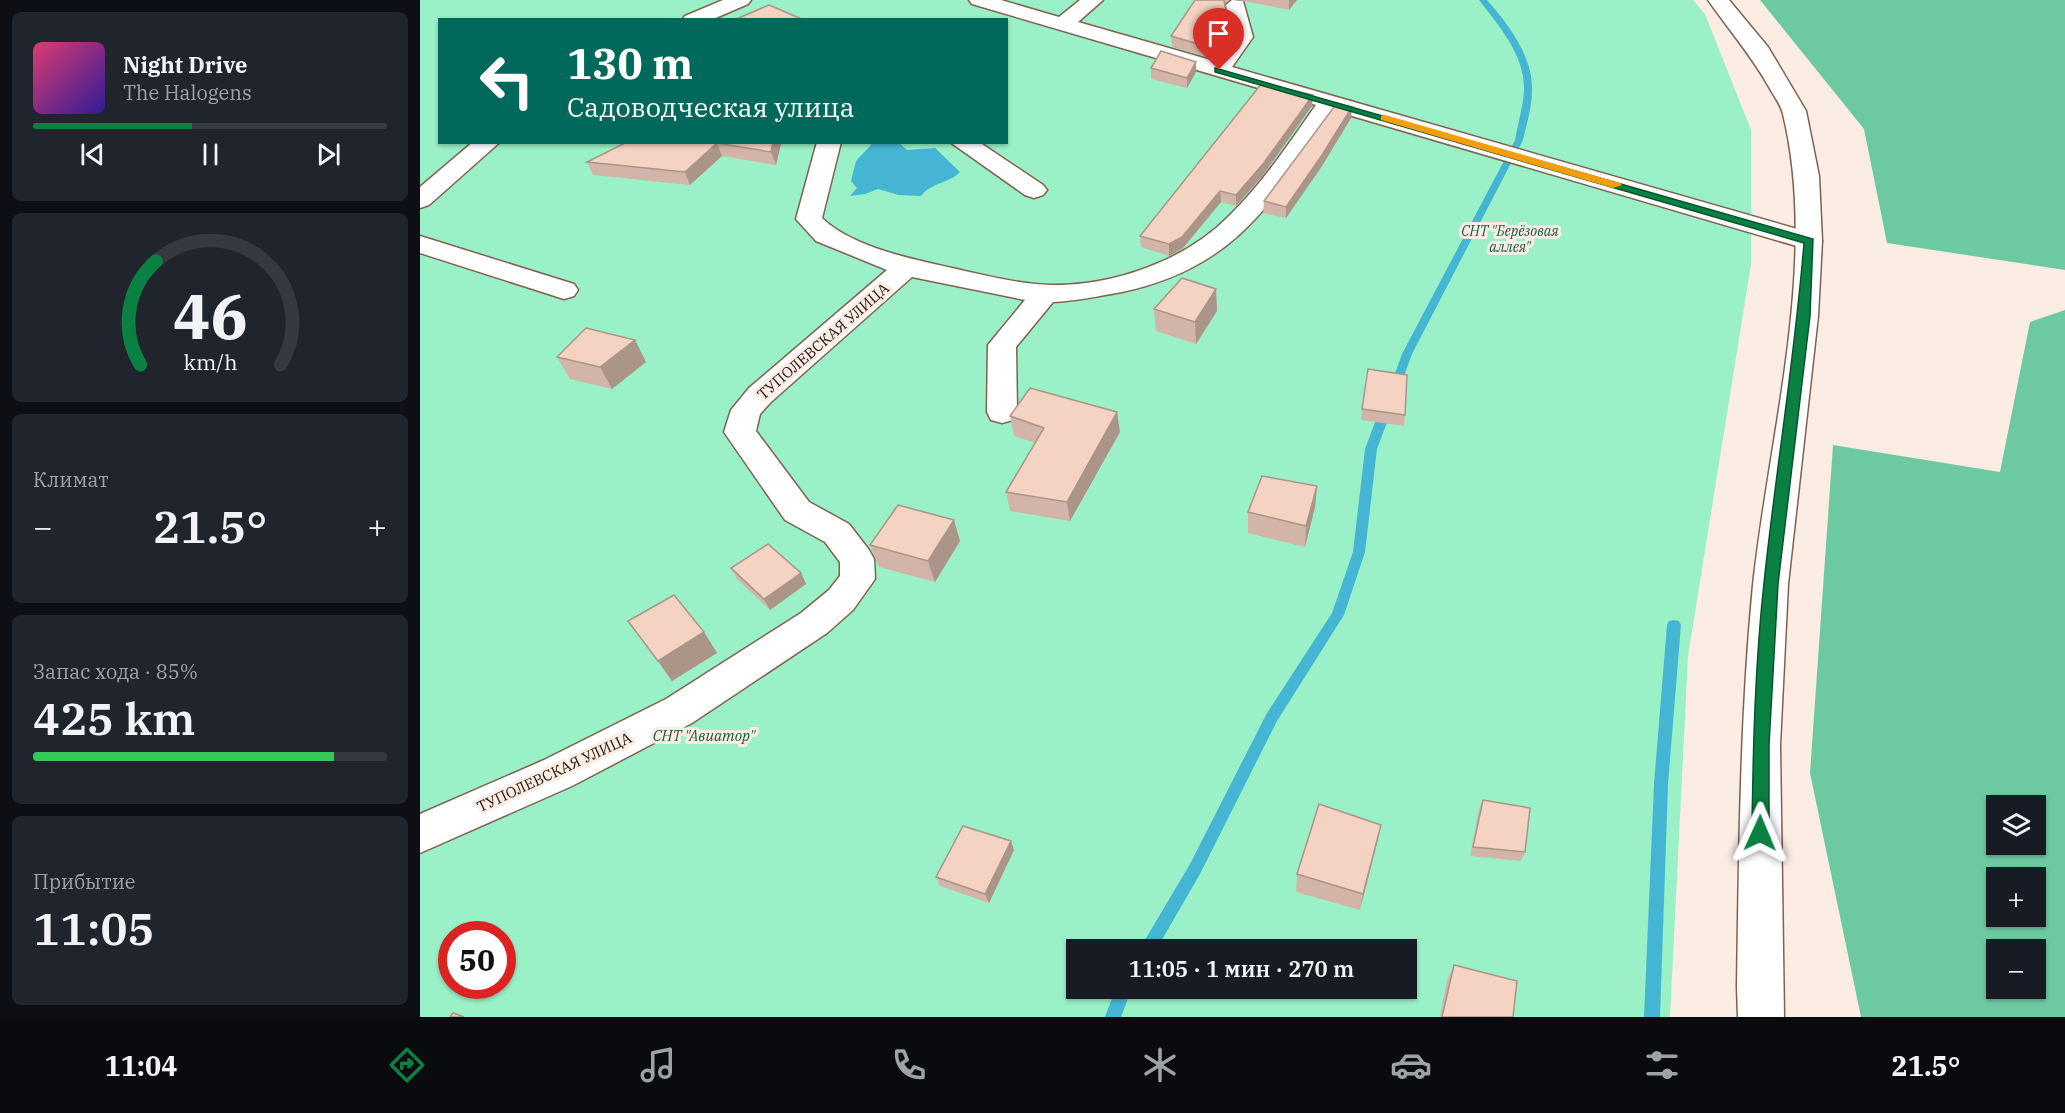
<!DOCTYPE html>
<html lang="ru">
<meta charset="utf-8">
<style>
:root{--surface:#171b24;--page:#20242c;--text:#f1f3f6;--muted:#9ea1a6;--line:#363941;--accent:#0b8043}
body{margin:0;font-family:"IBM Plex Serif",serif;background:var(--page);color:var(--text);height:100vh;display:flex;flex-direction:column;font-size:22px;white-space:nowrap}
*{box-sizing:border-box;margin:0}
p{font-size:20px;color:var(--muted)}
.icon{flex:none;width:33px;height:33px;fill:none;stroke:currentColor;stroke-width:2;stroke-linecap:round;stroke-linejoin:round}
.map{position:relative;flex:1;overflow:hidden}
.drawer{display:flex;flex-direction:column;gap:12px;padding:12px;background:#0d0f14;width:420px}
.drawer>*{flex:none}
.guide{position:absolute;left:18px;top:18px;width:570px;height:126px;border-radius:0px;box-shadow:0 2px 4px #0004;background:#00695c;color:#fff;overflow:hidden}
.tools{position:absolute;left:1566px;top:795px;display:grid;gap:12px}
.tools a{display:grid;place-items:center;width:60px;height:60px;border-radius:0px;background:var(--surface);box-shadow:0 2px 4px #0004;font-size:30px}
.speed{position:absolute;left:18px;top:921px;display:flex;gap:12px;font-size:30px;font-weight:700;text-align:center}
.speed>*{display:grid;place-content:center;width:78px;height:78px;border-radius:50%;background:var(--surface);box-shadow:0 2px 4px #0004;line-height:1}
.speed .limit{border:9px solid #d22;background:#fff;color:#111}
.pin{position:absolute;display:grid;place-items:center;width:51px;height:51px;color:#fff;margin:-62px -26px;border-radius:50% 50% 50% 0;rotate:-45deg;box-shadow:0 0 6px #0007}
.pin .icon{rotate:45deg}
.me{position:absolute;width:66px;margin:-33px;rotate:1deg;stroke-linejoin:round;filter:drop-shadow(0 0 4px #0008)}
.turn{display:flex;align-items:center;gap:21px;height:126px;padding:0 30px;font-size:27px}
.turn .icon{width:78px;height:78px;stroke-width:2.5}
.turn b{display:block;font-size:42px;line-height:51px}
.big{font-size:45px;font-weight:600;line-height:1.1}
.drawer .tile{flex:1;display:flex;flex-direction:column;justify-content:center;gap:9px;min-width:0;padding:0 21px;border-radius:9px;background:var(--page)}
.drawer .dial{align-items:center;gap:0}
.dial svg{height:156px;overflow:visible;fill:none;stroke:var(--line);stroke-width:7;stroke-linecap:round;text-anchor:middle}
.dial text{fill:var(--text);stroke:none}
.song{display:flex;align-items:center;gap:18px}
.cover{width:72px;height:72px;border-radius:9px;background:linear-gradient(135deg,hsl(340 70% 55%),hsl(250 70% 35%))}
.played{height:6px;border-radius:3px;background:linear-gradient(90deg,var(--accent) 45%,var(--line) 45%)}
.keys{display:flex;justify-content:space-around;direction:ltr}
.heat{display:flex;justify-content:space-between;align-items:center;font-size:33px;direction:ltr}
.charge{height:9px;border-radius:4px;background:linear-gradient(90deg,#34c759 85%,var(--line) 0)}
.trip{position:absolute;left:646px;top:939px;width:351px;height:60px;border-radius:0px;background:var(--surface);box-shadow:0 2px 4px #0004;font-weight:600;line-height:60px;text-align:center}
.dock{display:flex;height:96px;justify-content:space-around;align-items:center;background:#090b0e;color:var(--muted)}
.dock .icon{width:42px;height:42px}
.dock .current{color:var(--accent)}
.dock b{font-size:27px;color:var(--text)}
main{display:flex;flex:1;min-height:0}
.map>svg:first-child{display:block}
.green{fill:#9af1c7;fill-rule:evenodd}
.forest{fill:#6dcaa0;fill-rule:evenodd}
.water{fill:#45b5d4}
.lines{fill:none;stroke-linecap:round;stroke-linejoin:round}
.stream{fill:#45b5d4;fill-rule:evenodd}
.minor-casing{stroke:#806150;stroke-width:3}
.major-casing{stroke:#806150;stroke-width:3}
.minor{fill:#fff;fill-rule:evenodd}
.major{fill:#fff;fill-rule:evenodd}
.wall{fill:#d2b5a8}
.shaded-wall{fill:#ab9488}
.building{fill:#f4d3c3;stroke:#ab9488;stroke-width:1.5}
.route{fill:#0b8043;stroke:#07532c;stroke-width:1.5}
.slow{fill:#f59e0b}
.labels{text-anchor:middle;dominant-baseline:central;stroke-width:6;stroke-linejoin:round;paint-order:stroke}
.far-park-label{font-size:14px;font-style:italic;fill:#125b40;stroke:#fbece4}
.street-label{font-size:15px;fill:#1f130c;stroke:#fbece4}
.park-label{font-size:15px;font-style:italic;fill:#125b40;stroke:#fbece4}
</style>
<main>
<section class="drawer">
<div class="tile">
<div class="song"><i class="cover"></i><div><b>Night Drive</b><p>The Halogens</p></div></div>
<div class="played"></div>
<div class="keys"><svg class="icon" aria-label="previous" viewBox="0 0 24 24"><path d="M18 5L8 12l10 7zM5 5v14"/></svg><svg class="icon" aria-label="pause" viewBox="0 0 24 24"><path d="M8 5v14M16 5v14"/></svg><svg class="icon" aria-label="next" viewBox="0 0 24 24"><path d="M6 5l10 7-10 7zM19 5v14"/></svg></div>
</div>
<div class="tile dial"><svg viewBox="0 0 100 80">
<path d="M14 69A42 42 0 1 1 86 69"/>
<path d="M14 69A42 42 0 0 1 22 16" stroke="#0b8043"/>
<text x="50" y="56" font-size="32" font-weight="700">46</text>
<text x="50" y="72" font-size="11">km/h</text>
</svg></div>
<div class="tile"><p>Климат</p>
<div class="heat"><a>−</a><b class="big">21.5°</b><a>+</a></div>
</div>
<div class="tile"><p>Запас хода · 85%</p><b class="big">425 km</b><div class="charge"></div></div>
<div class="tile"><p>Прибытие</p><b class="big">11:05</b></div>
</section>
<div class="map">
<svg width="1645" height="1017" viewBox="0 0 1645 1017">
<rect width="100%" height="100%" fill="#fbece4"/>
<!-- green -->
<path class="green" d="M0,0H1273L1285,14L1331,130V264L1268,656L1250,1017H0ZM20,20H586V142H20ZM32,934H82V986H32ZM657,950H987V988H657Z"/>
<!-- forest -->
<g class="forest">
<path d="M1340,0H1645V270L1467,243L1444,129Z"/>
<path d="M1645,310V1017H1441L1390,773L1413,445L1580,472L1610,322ZM1576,806H1616V844H1576ZM1576,878H1616V916H1576ZM1576,950H1616V988H1576Z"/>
</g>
<!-- water -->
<path class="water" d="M450,143H479L487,150L515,148L540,172C528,184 512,182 501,196L479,195L458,189L445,194L430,196L437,188L431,181L436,161L451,145Z"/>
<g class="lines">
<!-- stream -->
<g class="stream">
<path d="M1059,0H1067C1088,24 1113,56 1112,90C1112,107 1107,123 1103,140L992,354L980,387L975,391L970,387L982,354L1095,140C1098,123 1103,107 1104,90C1105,55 1079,26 1059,0Z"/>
<path d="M966,405L972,409L957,449L945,552L924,615L857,721L780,874L736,950H719L770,864L847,713L912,613L933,552L945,449L960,409Z"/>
<path d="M1254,620L1259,621L1261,625L1248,784L1240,1017H1224L1234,784L1247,625L1249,621Z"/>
<path d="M696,988H712L701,1017H685Z"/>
</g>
<defs>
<g id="minor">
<path d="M303,0H331L328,4L291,20H262L265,16Z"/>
<path d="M549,0H581L639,17L660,0H683L658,22L794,61L811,37L806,5L812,0L823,1L833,37L812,67L1398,235L1402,241L1398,247L1389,249L1380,247L915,111C852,201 818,267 702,292C679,296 656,301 633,302L596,347L597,412L593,420L582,423L571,420L567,412L568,345L605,300L492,277L351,402L340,414L336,431L389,502L429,524L449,550L454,559L455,579L433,610L407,633L272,723L152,786L0,853V814L124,760L246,699L381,613L409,590L420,576V562L405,542L365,520L304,432L311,410L329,388L467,270L396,241L376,219L397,142H421L402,218C432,247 492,259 532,268C564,275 597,284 631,285C693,286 765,261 809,216C843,183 869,143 896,105L552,4Z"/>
<path d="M53,142H80L9,205L0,208V187Z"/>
<path d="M530,142H559L623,185L627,190L623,195L614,198L605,195Z"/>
<path d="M0,236L154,284L158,290L154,296L144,299L0,253Z"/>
</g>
<path id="major" d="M1288,0H1309L1348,47L1386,111L1399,176L1402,241L1398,316L1368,584L1360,745L1364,1017H1318L1317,987C1319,853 1320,718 1333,585C1349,435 1399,262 1363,114C1361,105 1354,96 1349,87C1331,55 1309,30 1288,0Z"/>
</defs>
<!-- minor casing -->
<use href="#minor" class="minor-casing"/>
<!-- major casing -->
<use href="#major" class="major-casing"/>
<!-- minor -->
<use href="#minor" class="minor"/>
<!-- major -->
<use href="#major" class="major"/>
</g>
<!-- wall -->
<g class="wall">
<path d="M775,0H809L805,4L806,20L786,56L752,47L751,36Z"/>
<path d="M819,0H877L869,10Z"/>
<path d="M776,62V72L767,88L731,79V68Z"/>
<path d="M893,95L892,106L843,175L816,206L801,202L763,248L749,256L721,247L720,236Z"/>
<path d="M931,118L902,166L866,218L843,213L844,201Z"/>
<path d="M207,142H360L361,144L356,165L302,156L270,185L173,175L167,162Z"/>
<path d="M796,289L797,311L776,344L736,331L734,309Z"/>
<path d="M137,357L226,362L192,389L150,379Z"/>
<path d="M942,409L985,415L984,426L941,420Z"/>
<path d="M590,416L700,432L650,521L590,511L586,492L615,443L594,436Z"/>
<path d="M897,486L895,507L885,547L828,533V512Z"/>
<path d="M540,541L515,582L459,567L450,545Z"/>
<path d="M311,568L381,573L386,584L350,610L317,579Z"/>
<path d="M208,621L284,632L297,653L252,681Z"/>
<path d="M1063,800L1105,852L1101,861L1050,856L1059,809Z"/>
<path d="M961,825L957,843L940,910L876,892L877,874Z"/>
<path d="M594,850L569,903L520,886L516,877Z"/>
<path d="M1034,965L1093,1017H1020L1027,980Z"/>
</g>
<!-- shaded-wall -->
<g class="shaded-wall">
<path d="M869,0H877L869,10Z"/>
<path d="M806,10V20L786,56L785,46Z"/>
<path d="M776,62V72L767,88V78Z"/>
<path d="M893,95L892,106L843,175L816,206V195Z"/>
<path d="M932,107L931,118L902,166L866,218V207Z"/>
<path d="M353,142H360L361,144L356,165L351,152Z"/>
<path d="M297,143L302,156L270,185L265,172Z"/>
<path d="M800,191L801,202L763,248L749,256V244Z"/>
<path d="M796,289L797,311L776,344L775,322Z"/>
<path d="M215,340L226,362L192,389L180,367Z"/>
<path d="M697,412L700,432L650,521L647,502Z"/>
<path d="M897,486L895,507L885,547L886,526Z"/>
<path d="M534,520L540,541L515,582L508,561Z"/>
<path d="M381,573L386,584L350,610L344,599Z"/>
<path d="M284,632L297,653L252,681L238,661Z"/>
<path d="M961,825L957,843L940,910L943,894Z"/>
<path d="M591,841L594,850L569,903L565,894Z"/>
</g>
<!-- building -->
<g class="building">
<path d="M775,0H804L806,10L785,46L751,36Z"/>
<path d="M349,5L384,20H314Z"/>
<path d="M741,51L776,62L767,78L731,68Z"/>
<path d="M842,83L893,95L843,164L816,195L800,191L762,237L749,244L720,236Z"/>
<path d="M917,103L932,107L902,155L866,207L844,201Z"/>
<path d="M207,142H353L351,152L297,143L265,172L167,162Z"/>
<path d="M762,278L796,289L775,322L734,309Z"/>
<path d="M166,328L215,340L180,367L137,357Z"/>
<path d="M948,369L987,375L985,415L942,409Z"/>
<path d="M610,388L697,412L647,502L586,492L624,428L590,416Z"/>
<path d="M842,476L897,486L886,526L828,512Z"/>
<path d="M478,505L534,520L508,561L450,545Z"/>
<path d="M348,544L381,573L344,599L311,568Z"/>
<path d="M254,595L284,632L238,661L208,621Z"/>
<path d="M1063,800L1110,808L1105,852L1053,847Z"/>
<path d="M899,804L961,825L943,894L877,874Z"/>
<path d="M543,826L591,841L565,894L516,877Z"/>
<path d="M1034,965L1097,981L1093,1017H1022Z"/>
<path d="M33,1013L44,1017H30Z"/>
</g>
<!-- route -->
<path class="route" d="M795,68L1393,239L1390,316L1358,584L1349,745V833L1346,839L1340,841L1334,839L1332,833C1333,750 1335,665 1344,583C1356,469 1375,357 1384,243L795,72Z"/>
<!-- slow -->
<path class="slow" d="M965,115L1200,183L1202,185L1193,188L961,120V116Z"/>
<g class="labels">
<!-- far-park labels -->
<g class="far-park-label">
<text x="1090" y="231">СНТ "Берёзовая<tspan x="1090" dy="16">аллея"</tspan></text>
</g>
<!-- street labels -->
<g class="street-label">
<text transform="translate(403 341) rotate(-41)">ТУПОЛЕВСКАЯ УЛИЦА</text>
<text transform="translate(134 772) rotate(-25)">ТУПОЛЕВСКАЯ УЛИЦА</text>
</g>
<!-- park labels -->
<g class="park-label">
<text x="284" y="735">СНТ "Авиатор"</text>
</g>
</g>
</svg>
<div class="tools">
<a><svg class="icon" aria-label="layers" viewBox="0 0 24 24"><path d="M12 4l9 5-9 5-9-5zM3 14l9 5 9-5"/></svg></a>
<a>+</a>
<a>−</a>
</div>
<div class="speed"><div class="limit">50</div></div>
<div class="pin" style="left:799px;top:70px;background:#d93025"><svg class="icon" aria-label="arrive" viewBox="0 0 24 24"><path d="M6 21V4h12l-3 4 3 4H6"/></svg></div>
<svg class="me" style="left:1340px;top:833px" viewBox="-20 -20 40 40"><path d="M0-17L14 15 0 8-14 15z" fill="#0b8043" stroke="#fff" stroke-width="4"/></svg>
<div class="trip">11:05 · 1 мин · 270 m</div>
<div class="guide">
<div class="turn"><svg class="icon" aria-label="left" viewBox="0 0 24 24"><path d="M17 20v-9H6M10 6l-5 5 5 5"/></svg><div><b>130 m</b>Садоводческая улица</div></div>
</div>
</div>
</main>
<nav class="dock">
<b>11:04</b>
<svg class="icon current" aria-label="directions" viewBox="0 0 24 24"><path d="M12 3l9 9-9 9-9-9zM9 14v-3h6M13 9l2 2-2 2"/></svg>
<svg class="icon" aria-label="music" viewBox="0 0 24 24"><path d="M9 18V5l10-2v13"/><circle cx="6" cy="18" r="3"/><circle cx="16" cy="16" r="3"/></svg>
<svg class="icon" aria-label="phone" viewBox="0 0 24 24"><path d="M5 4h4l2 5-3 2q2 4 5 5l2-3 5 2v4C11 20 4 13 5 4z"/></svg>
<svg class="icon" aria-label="climate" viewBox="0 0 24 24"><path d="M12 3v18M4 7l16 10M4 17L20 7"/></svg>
<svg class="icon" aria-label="car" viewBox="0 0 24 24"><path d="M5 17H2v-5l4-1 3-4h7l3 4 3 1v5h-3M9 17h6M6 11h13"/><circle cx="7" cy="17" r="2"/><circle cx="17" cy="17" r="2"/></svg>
<svg class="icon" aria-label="filters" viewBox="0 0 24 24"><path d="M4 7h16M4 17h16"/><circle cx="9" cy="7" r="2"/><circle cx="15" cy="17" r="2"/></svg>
<b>21.5°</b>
</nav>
